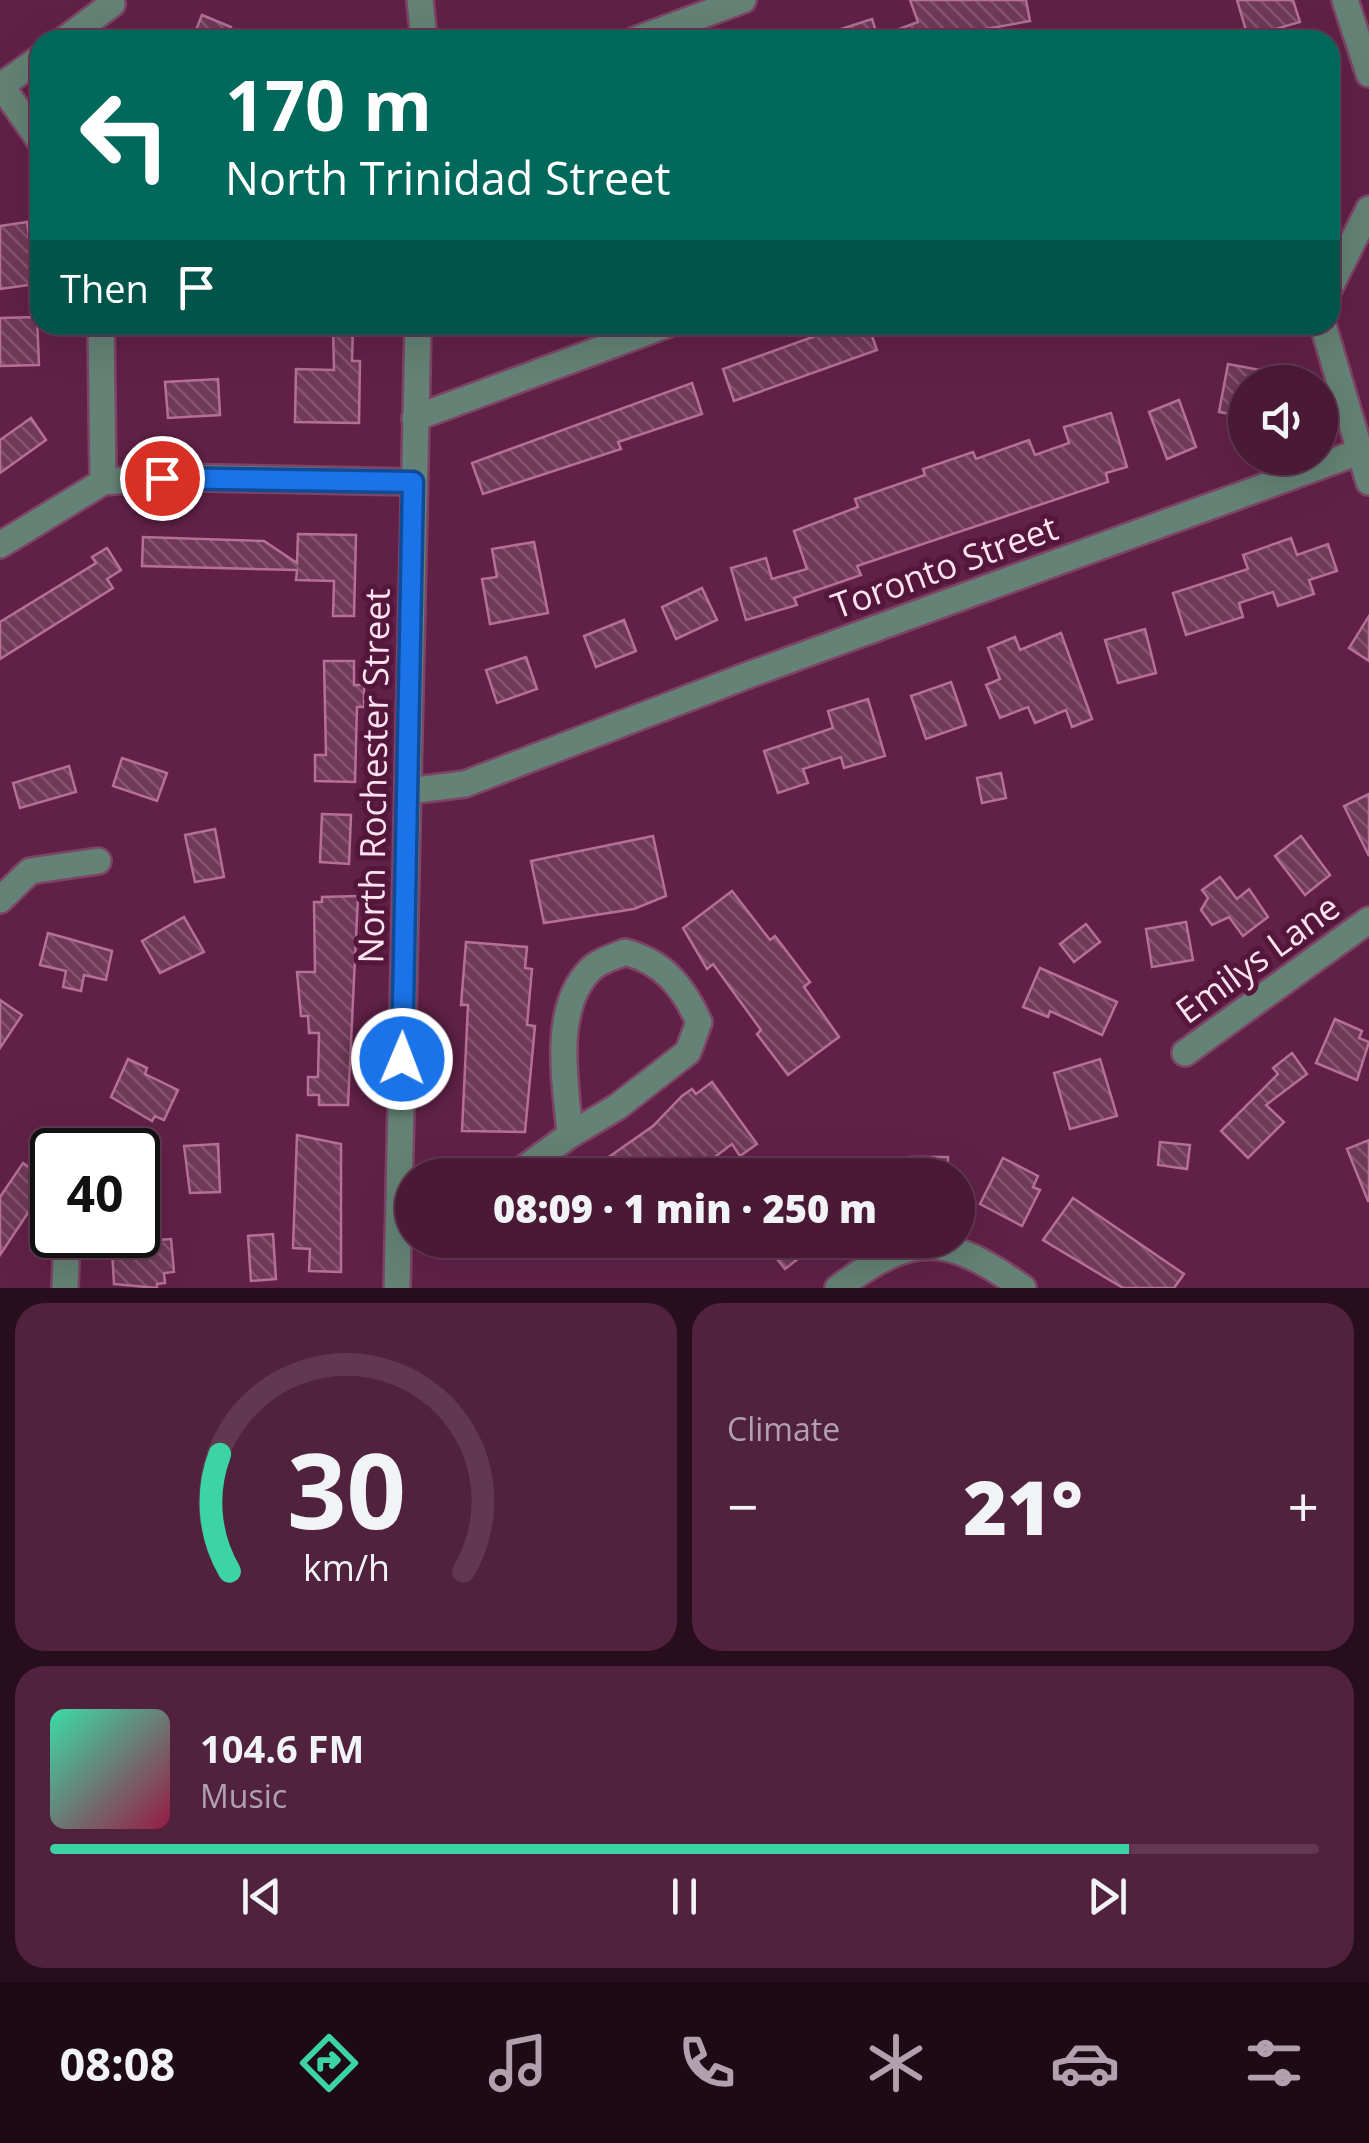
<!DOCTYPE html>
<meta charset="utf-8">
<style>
:root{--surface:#491935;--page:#50223d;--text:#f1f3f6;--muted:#b1a0ad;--line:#613850;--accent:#3cd4a4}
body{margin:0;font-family:"Open Sans",sans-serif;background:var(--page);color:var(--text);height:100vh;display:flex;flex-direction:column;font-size:38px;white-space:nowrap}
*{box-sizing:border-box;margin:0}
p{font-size:32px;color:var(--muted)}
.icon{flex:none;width:55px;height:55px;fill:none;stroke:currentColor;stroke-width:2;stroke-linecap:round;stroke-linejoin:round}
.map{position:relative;height:1288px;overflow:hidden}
.panel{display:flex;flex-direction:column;gap:15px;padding:15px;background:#280e1d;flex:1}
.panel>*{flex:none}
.hud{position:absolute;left:30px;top:30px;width:1310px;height:305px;border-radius:30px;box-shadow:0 10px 40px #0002,0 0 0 2px var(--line);background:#00695c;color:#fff;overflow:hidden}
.buttons{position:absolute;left:1228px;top:365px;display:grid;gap:20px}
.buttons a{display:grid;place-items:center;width:110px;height:110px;border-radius:50%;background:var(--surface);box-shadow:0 10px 40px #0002,0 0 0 2px var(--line);font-size:50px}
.speed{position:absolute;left:30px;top:1128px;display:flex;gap:20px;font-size:50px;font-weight:700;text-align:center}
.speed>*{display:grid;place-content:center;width:130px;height:130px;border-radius:50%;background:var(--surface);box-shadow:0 10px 40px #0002,0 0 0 2px var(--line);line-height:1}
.speed .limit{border:5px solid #111;border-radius:15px;background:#fff;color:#111}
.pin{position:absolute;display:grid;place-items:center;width:85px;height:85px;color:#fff;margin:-42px;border:5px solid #fff;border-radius:50%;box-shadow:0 2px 10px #0007}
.me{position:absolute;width:110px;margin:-55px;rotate:1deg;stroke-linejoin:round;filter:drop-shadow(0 0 8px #0008)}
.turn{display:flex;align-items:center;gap:35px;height:210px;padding:0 30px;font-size:45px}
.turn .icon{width:130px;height:130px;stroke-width:2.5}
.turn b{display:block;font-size:70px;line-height:85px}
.then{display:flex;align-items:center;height:95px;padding:0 30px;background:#0003;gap:20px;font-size:38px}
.big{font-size:75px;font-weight:800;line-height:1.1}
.panel .card{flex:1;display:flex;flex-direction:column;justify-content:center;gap:15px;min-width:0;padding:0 35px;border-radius:30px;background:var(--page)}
.panel .dial{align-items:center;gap:0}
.dial svg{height:260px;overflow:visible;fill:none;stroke:var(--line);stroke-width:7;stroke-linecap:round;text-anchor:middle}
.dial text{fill:var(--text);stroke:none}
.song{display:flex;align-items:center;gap:30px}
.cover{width:120px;height:120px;border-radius:15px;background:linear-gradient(135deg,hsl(160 70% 55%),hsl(340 70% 35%))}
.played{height:10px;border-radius:5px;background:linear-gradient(90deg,var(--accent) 85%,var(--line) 85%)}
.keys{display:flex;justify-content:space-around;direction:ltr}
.heat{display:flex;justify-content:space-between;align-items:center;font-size:55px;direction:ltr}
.panel .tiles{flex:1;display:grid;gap:15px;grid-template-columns:1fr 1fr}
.card:last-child{grid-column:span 2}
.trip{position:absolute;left:395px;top:1158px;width:580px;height:100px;border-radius:50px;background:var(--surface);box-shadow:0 10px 40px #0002,0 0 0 2px var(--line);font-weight:800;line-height:100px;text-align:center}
.menu{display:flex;height:160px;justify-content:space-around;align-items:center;background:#1d0a15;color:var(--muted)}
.menu .icon{width:70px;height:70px}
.menu .current{color:var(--accent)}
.menu b{font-size:45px;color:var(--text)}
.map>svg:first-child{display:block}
.building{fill:url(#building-back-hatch);stroke:#b66f95;stroke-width:2.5}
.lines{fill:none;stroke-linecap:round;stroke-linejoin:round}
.minor-casing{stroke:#7d4465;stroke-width:30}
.minor{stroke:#648275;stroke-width:25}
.route-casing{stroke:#114b97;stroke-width:25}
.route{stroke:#1a73e8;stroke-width:18}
.labels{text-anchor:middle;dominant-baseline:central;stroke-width:10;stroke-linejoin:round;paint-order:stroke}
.street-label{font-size:35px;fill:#fae2ee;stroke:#55163c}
</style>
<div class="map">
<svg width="1369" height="1288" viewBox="0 0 1369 1288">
<defs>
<pattern id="building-back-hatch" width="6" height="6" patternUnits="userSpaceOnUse" patternTransform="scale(2.5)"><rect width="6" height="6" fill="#703957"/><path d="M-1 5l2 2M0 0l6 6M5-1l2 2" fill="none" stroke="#85556f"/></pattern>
</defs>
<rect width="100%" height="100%" fill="#612147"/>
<!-- building -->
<g class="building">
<path d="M910,0H1026L1030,21L958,34L960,40H820L819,36L872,19L878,37L918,22Z"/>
<path d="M1237,0H1293L1300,22L1248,37Z"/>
<path d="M202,15L231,27L226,40H192Z"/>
<path d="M27,222L36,284L0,289V226Z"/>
<path d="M37,317L39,365L0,366V318Z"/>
<path d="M333,325H353L352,361H360L359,423L295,422L296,369L334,370Z"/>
<path d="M846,325H868L877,350L734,401L723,369Z"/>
<path d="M1228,364L1281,374V382H1245V417L1219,412Z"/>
<path d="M218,379L220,415L168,418L165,382Z"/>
<path d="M692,383L702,414L618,442L621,449L483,494L472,463Z"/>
<path d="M1179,400L1196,447L1167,459L1149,412Z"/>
<path d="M1111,413L1127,467L1106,473L1108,482L857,566L861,575L794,598L797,605L746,620L731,568L766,558L772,579L807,569L794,531L858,507L855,499L925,475L923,469L973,452L976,459L1029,440L1035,455L1069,443L1064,427Z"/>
<path d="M31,418L46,440L0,473V440Z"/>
<path d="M298,534L356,535L354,616H333L334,581L296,580L297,570L142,566L143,537L264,541L297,563Z"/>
<path d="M1291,538L1297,555L1328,544L1337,571L1309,580L1314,594L1278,606L1273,592L1239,603L1243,617L1186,635L1173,593L1248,569L1243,555Z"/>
<path d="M534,542L548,613L490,624L482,579L497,577L492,549Z"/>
<path d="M107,548L121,570L107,579L113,588L0,659V622L96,563L92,557Z"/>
<path d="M702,588L717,620L676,639L662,607Z"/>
<path d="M1369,616V661L1349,648Z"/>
<path d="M624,620L636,651L596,667L584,636Z"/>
<path d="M1145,629L1156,673L1118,683L1105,640Z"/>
<path d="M1061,633L1092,719L1072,727L1066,710L1035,723L1028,707L1000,718L986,685L1000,679L988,648L1015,637L1020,650Z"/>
<path d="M526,657L537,689L497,703L486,670Z"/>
<path d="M324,661H354V685H364V707H357L355,782L315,781V755H326Z"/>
<path d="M951,682L966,725L926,739L911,696Z"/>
<path d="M868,699L885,756L844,768L841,757L803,769L808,783L778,793L764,751L833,728L828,711Z"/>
<path d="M122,758L167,773L157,801L113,786Z"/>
<path d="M69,766L76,792L20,808L13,783Z"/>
<path d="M1001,773L1006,798L982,803L977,778Z"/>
<path d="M1369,794V856L1344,806Z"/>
<path d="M322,814L351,815L349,864L320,862Z"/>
<path d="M215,829L224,877L195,882L185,835Z"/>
<path d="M653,836L666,896L634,909L544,923L531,861Z"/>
<path d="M1301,836L1330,875L1305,895L1275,856Z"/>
<path d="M1220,877L1237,899L1249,889L1268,917L1243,936L1229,917L1212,925L1201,910L1208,898L1202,890Z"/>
<path d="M732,891L770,940L775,936L810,982L804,987L839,1037L788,1075L757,1034L761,1030L713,964L707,969L683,928Z"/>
<path d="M358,896L348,1105H319V1095H308V1077H318L319,1033H309L308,1016H301L297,972H315L314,902H322V897Z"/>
<path d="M184,917L204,952L160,973L142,941Z"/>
<path d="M1186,922L1193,960L1152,967L1146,929Z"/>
<path d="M1086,924L1100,942L1074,962L1060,944Z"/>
<path d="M48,933L112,951L106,980L84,975L81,991L63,987L66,971L40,965Z"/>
<path d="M466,942L527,947L525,968L532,969L527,1025L535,1026L525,1132L462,1131L468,1005H461Z"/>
<path d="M1040,968L1117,1002L1102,1035L1050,1011L1048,1017L1023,1007Z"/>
<path d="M0,1000L22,1015L0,1048Z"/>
<path d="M1335,1019L1362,1031L1359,1038L1369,1042L1357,1080L1316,1063Z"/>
<path d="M1292,1053L1307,1074L1266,1105L1284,1122L1248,1158L1221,1131L1278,1074L1273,1068Z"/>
<path d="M128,1059L147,1068L145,1074L178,1090L164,1120L155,1116L152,1121L111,1097Z"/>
<path d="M1100,1059L1117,1116L1070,1129L1054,1073Z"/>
<path d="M712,1082L757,1144L740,1156L732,1144L691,1175H583L653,1126L682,1096L692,1089L696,1094Z"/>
<path d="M297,1135L341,1144V1272L309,1271L310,1249L293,1248Z"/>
<path d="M1369,1140V1201H1368L1347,1149Z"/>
<path d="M1160,1142L1190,1145L1187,1169L1158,1165Z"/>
<path d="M218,1144L220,1192L190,1193L184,1146Z"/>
<rect x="910" y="1157" width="38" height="18"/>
<path d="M1003,1158L1038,1176L1033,1187L1040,1190L1022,1226L980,1204Z"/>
<path d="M23,1163L49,1181L0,1255V1197Z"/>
<path d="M1073,1198L1184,1274L1174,1288H1123L1043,1240Z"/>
<path d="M273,1234L276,1279L251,1281L248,1236Z"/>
<path d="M171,1239L174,1272L164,1273L165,1283L157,1284V1288L114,1284L112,1250H128L127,1242Z"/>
<path d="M762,1240H822L785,1269Z"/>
</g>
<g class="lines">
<defs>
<g id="minor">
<path d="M420,0L424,40"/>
<path d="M1345,0L1369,74"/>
<path d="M64,40L112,4"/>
<path d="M635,40L743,0"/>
<path d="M0,84L40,141"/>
<path d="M1,86L40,58"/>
<path d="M1330,287L1369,209"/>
<path d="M101,325L103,482"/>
<path d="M1323,325L1369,482"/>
<path d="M415,418L666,325"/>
<path d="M0,545L103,482L162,477L413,482"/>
<path d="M408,791L465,784L751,674L1359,452"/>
<path d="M0,900L30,871L98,861"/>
<path d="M625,952C663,962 683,986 699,1022L688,1052L617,1107L570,1135C566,1085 551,1009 590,970C598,961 614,957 625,952Z"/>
<path d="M1185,1053L1369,920"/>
<path d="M515,1175L570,1135"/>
<path d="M65,1288L67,1235"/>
<path d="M397,1288L418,325"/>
<path d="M838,1288C914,1232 945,1233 1023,1288"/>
</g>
</defs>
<!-- minor casing -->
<use href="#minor" class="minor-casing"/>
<!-- minor -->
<use href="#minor" class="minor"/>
</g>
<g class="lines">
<defs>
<path id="route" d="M162,478L413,482L402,1059"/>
</defs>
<!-- route casing -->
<use href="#route" class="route-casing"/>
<!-- route -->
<use href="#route" class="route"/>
</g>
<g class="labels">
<!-- street labels -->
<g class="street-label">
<text transform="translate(944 566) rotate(-20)">Toronto Street</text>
<text transform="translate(373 776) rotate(-89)">North Rochester Street</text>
<text transform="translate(1257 958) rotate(-36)">Emilys Lane</text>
</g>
</g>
</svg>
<div class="buttons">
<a><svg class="icon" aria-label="sound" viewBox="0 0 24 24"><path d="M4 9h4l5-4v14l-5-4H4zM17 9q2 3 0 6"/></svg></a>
</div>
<div class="speed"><div class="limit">40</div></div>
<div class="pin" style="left:162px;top:478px;background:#d93025"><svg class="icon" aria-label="arrive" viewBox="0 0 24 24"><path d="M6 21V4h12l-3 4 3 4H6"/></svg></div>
<svg class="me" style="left:402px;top:1059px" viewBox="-20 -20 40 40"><circle r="17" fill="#1a73e8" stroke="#fff" stroke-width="3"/><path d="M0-11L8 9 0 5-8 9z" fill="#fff"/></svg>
<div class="trip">08:09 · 1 min · 250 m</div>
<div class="hud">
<div class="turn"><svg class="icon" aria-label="left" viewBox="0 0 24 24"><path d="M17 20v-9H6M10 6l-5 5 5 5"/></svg><div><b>170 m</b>North Trinidad Street</div></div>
<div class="then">Then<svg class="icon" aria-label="arrive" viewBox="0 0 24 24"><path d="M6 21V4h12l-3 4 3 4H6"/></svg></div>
</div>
</div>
<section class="panel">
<div class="tiles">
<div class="card dial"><svg viewBox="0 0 100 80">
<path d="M14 69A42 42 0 1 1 86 69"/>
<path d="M14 69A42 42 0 0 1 11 33" stroke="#3cd4a4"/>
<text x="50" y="56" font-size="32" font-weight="700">30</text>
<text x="50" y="72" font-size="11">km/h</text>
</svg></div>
<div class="card"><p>Climate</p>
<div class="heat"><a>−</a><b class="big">21°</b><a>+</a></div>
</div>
<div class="card">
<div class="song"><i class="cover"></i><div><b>104.6 FM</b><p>Music</p></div></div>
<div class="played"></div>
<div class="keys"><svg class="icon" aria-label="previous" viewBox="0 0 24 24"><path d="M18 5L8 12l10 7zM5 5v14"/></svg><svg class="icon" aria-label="pause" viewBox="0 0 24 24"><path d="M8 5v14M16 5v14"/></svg><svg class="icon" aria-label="next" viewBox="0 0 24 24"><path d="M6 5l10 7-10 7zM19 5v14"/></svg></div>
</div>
</div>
</section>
<nav class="menu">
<b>08:08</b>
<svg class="icon current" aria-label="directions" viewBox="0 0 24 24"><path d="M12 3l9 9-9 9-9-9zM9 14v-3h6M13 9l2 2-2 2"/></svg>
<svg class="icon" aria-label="music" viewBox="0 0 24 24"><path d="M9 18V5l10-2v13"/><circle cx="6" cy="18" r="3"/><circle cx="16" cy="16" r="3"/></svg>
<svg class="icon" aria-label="phone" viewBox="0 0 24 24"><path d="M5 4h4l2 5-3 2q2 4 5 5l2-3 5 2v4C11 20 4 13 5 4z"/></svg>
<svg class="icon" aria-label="climate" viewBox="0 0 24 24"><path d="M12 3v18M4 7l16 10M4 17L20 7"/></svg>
<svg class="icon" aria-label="car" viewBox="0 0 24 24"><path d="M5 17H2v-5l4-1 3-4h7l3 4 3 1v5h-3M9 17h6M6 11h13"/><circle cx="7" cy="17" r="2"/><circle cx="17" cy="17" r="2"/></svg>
<svg class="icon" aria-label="filters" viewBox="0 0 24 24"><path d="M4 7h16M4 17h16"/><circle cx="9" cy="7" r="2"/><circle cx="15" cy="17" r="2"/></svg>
</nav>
